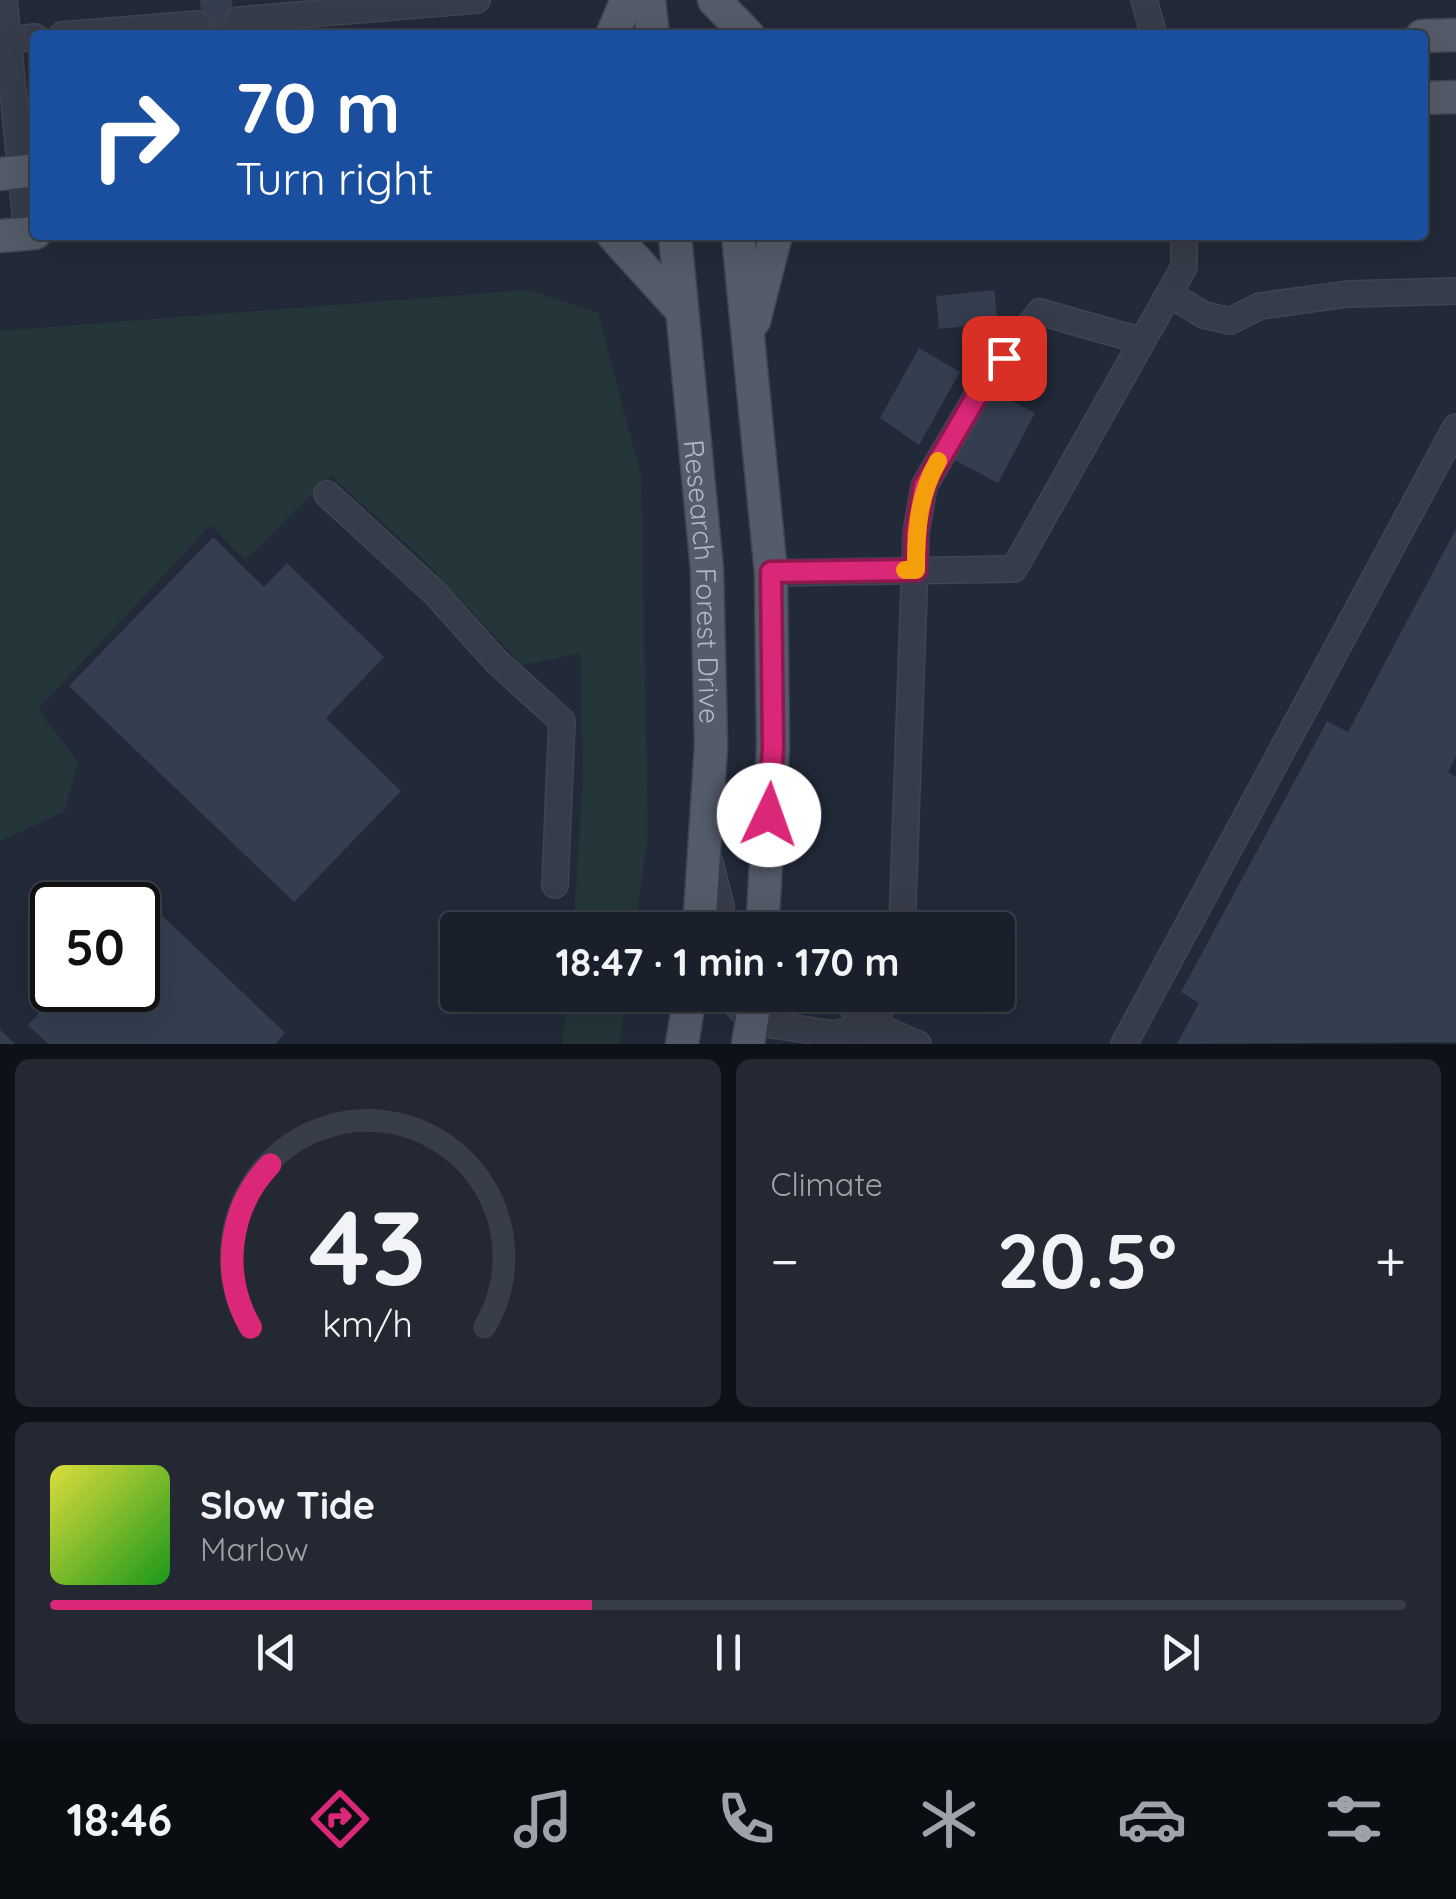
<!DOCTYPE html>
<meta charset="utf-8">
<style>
:root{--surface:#1a202b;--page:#232833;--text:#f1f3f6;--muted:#9fa3a9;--line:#383e47;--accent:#db2777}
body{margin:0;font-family:Quicksand,sans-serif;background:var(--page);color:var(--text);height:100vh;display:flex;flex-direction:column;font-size:38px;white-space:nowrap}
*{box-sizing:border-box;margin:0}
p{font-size:32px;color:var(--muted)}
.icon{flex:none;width:55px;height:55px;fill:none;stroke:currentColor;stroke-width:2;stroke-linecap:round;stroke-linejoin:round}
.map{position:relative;height:1044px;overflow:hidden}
.drawer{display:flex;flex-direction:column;gap:15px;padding:15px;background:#0e1218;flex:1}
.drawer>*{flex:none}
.guide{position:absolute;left:30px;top:30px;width:1398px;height:210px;border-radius:10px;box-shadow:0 10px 40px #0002,0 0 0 2px var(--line);background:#1a4fa0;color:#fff;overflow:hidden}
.speed{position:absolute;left:30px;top:882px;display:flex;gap:20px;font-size:50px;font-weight:700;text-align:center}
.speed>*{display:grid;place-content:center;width:130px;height:130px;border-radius:50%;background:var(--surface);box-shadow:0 10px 40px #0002,0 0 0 2px var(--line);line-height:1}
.speed .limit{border:5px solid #111;border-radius:15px;background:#fff;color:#111}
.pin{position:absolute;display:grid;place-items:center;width:85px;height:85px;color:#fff;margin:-42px;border-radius:20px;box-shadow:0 5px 15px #0006}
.me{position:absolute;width:110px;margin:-55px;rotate:3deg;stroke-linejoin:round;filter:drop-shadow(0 0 8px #0008)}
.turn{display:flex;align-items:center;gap:35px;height:210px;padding:0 40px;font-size:45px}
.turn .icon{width:130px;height:130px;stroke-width:2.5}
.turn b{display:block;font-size:70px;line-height:85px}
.big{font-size:75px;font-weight:700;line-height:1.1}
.drawer .widget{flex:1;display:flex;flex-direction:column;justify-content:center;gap:15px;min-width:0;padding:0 35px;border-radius:15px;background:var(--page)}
.drawer .dial{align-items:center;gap:0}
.dial svg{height:260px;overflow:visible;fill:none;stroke:var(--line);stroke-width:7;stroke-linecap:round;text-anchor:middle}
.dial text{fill:var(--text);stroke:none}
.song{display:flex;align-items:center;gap:30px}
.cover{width:120px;height:120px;border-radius:15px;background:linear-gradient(135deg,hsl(60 70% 55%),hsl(120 70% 35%))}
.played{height:10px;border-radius:5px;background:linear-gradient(90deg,var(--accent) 40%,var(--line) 40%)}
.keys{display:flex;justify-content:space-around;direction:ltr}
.heat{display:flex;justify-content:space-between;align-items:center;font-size:55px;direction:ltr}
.drawer .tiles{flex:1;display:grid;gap:15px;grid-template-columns:1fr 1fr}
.widget:last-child{grid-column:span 2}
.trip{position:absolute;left:440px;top:912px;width:575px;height:100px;border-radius:10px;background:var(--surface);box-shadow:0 10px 40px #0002,0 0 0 2px var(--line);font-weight:700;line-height:100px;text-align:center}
.dock{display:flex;height:160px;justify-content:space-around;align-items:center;background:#0a0d11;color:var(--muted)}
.dock .icon{width:70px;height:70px}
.dock .current{color:var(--accent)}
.dock b{font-size:45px;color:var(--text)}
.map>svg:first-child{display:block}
.green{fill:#24363a}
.building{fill:#343e50}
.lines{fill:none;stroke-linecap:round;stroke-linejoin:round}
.minor-tunnel{stroke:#373f4e;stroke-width:25;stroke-dasharray:25 12;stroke-linecap:butt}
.minor-casing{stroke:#3f4552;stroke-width:28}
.major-casing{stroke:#3f4552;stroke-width:35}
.minor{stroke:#363c49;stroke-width:25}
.major{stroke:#545b69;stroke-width:32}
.route-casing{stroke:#8e194d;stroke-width:25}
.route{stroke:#db2777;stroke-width:18}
.slow{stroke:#f59e0b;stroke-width:18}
.labels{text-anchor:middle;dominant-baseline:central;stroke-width:10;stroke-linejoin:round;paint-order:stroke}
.street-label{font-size:28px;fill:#b1b7c5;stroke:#1b212e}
</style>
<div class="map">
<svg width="1456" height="1044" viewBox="0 0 1456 1044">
<rect width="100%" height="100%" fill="#222a39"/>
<!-- green -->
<g class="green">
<path d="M528,290L598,313L641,476L648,835L635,930H573L583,782L581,653L522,665L419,555L331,476L245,560L211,525L38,709L78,762L64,812L0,841V331Z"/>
<path d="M568,995H626L619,1044H562Z"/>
</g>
<!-- building -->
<g class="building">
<path d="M200,0H232L235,35H203Z"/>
<path d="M994,290L998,323L939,329L936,296Z"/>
<path d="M919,348L960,372L919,445L880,418Z"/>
<path d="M984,386L1035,413L998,483L947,456Z"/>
<path d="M1456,529V757L1448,772L1456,777V1042L1177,1044L1199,1003L1181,992L1327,721L1348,732Z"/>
<path d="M213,537L264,587L287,563L384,657L326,718L401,791L294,902L69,686Z"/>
<path d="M147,901L285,1033L275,1044H48L28,1025L61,990H138V911Z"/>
<path d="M0,1030L15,1044H0Z"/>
</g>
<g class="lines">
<!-- minor-tunnel -->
<path class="minor-tunnel" d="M197,24L239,20"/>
<defs>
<g id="minor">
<path d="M4,0L27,233"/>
<path d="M1144,0L1154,35"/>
<path d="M239,20L477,0"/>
<path d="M62,35L197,24"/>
<path d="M8,40L35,37"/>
<path d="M1169,294L1204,315L1230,321L1260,306L1348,294L1456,291"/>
<path d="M327,494L434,592L497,662L562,721L555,885"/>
<path d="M771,573L1014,569L1184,267V235"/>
<path d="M710,863L721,906L719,930"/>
<path d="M902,930L916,533L924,486L986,380L1040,312L1142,341"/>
<path d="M727,995L753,1022L834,1034L874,1025"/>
<path d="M815,995L842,999L874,1025L918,1044"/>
<path d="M871,1044L874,1025L886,995"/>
<path d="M1124,1044L1456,427"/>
</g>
<g id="major">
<path d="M649,0L653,35"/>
<path d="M714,0L748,35"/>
<path d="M612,35L627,0"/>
<path d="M1422,36L1456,35"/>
<path d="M1422,98L1456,97"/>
<path d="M0,174L35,170"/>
<path d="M613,235L682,311"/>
<path id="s1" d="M675,235L707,570L711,746L699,930"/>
<path d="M738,235L771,573L773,748L762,930"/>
<path d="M0,236L35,233"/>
<path d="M754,321L776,235"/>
<path d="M682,1044L690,995"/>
<path d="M748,1044L756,995"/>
</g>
</defs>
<!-- minor casing -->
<use href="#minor" class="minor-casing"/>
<!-- major casing -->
<use href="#major" class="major-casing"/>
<!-- minor -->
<use href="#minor" class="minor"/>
<!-- major -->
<use href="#major" class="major"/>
</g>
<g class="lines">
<defs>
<path id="route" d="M769,815L773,748L771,572L916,570V533L924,486L986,380L1004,358"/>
</defs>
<!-- route casing -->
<use href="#route" class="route-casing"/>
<!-- route -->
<use href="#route" class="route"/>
<!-- slow -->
<path class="slow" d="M905,570H916C916,531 918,496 938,461"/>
</g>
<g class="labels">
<!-- street labels -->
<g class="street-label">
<text stroke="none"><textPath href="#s1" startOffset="348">Research Forest Drive</textPath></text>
</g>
</g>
</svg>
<div class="speed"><div class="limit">50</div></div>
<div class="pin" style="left:1004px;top:358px;background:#d93025"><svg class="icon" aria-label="arrive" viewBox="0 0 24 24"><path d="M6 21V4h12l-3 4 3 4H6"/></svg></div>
<svg class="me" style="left:769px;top:815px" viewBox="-20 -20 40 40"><circle r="19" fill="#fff"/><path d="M0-13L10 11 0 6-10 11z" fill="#db2777"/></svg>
<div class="trip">18:47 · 1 min · 170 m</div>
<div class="guide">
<div class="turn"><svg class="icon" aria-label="right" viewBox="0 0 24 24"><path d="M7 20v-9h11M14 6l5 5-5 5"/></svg><div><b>70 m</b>Turn right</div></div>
</div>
</div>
<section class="drawer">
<div class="tiles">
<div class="widget dial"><svg viewBox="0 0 100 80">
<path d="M14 69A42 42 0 1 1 86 69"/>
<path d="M14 69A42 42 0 0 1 20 19" stroke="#db2777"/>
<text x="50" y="56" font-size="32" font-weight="700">43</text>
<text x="50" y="72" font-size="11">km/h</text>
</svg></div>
<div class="widget"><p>Climate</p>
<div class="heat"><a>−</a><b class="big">20.5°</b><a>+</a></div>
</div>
<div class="widget">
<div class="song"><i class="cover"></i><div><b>Slow Tide</b><p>Marlow</p></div></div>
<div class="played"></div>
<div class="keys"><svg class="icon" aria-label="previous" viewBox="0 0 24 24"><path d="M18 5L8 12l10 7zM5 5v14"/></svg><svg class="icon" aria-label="pause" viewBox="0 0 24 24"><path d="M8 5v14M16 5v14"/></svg><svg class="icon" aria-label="next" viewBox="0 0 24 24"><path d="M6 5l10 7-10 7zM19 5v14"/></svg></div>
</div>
</div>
</section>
<nav class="dock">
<b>18:46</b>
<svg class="icon current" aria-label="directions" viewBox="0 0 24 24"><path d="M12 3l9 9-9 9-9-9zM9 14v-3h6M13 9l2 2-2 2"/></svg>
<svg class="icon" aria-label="music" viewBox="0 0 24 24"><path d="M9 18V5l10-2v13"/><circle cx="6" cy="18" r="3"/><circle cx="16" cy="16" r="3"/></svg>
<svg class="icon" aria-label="phone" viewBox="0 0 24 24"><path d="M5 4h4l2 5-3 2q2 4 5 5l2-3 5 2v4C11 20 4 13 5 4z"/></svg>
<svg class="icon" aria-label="climate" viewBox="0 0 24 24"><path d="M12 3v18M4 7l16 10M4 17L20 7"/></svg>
<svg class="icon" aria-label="car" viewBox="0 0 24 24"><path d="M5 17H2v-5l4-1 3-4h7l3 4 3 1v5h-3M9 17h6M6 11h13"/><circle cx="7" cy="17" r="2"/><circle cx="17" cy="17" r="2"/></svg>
<svg class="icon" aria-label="filters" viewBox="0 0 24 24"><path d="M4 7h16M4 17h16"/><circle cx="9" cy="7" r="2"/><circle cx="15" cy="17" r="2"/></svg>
</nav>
